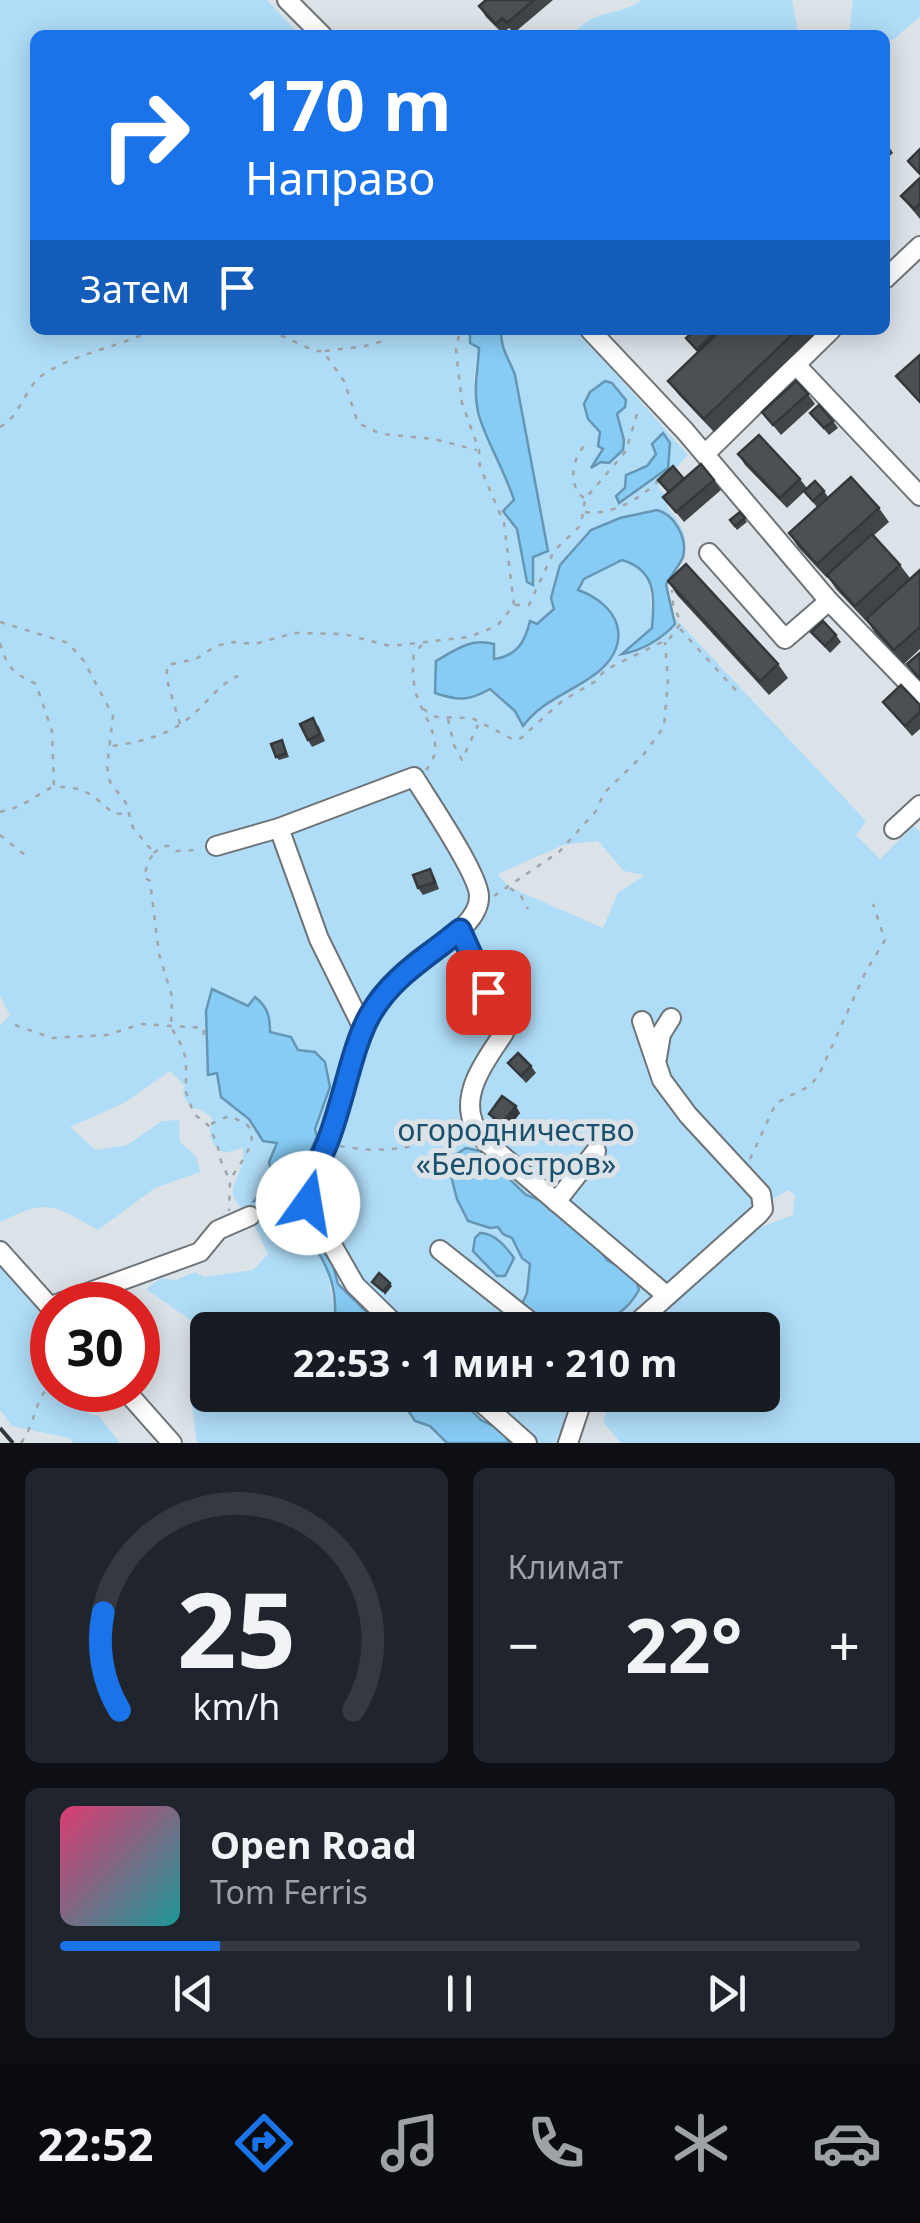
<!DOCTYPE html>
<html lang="ru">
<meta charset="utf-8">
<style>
:root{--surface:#171b24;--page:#20242c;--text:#f1f3f6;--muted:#9ea1a6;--line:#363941;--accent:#1a73e8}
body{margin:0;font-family:"Noto Sans",sans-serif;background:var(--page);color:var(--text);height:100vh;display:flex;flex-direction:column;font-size:38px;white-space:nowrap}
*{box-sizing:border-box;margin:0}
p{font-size:32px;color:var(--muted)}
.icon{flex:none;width:55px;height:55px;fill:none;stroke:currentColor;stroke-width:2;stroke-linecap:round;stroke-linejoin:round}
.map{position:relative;height:1443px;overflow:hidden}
.details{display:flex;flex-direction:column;gap:25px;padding:25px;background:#0d0f14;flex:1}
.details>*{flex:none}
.banner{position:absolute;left:30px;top:30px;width:860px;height:305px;border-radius:15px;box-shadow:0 5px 25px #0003;background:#1a73e8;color:#fff;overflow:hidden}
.speed{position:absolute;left:30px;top:1282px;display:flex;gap:20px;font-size:50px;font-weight:700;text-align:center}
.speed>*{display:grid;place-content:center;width:130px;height:130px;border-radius:50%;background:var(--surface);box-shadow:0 5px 25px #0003;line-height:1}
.speed .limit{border:15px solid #d22;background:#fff;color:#111}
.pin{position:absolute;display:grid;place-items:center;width:85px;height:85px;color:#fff;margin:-42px;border-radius:20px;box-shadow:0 5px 15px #0006}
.me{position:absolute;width:110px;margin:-55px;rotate:13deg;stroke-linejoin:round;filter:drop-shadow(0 0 8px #0008)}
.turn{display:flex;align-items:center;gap:35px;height:210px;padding:0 50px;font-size:45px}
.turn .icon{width:130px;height:130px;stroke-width:2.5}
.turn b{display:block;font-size:70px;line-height:85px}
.then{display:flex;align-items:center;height:95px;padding:0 50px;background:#0003;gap:20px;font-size:38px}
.big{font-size:75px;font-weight:700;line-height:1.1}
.details .tile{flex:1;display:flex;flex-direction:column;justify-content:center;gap:15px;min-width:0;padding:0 35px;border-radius:15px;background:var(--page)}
.details .dial{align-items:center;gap:0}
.dial svg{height:260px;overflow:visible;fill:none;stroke:var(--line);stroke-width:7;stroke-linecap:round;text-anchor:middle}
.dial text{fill:var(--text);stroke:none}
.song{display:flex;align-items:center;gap:30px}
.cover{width:120px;height:120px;border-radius:15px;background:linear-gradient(135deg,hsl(340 70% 55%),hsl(180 70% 35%))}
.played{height:10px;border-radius:5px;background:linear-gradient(90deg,var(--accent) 20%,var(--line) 20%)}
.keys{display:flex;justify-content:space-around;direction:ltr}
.heat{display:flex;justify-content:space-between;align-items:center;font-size:55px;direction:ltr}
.details .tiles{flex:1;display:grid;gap:25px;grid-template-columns:1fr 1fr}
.tile:last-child{grid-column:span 2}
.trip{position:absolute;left:190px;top:1312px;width:590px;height:100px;border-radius:15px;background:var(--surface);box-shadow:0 5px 25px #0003;font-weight:700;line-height:100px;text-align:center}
.tabs{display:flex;height:160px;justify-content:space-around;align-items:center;background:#090b0e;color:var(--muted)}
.tabs .icon{width:70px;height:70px}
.tabs .current{color:var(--accent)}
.tabs b{font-size:45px;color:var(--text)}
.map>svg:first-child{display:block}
.green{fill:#afdcf7;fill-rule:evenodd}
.water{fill:#87ccf5;stroke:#6596b4;stroke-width:2.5}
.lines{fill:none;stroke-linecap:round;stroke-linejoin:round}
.minor-casing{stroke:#6d7377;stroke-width:22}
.path{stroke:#9fa5a9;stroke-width:2.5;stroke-dasharray:5 8;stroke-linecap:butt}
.minor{stroke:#fff;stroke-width:18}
.rail{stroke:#323537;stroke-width:4;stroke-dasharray:20 10;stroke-linecap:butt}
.wall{fill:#404548}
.shaded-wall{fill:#34383b}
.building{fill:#4a5054;stroke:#34383b;stroke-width:2.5}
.route-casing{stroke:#114b97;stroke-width:25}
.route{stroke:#1a73e8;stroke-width:18}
.labels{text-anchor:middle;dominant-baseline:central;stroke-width:10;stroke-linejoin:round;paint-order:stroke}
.park-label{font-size:30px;fill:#1c516d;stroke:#dce3e8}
</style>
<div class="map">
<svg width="920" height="1443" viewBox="0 0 920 1443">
<rect width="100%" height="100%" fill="#dce3e8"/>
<!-- green -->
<g class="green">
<path d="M0,0H267L300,35H35V330H476L470,333L479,348L474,377L479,416L514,500L527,582L532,585L533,557L548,550L510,360L501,350V330H577L688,455L658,487L672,502L667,507C697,542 685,549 668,585L674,617L866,821L856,835L880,859L914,826L920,832V1443H621L603,1422L612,1395H762V1330H401L366,1299L297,1188L286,1193L279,1187C287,1176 302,1169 307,1157C316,1134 318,1109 330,1086C313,1067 296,1040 270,1032C270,1017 268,1007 255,998L248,1007L233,1000L206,1011C207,1049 211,1079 238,1109C248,1120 256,1128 263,1141L277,1142L272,1175L260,1190L263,1199L275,1190L283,1195L248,1215C216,1185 245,1186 243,1148L224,1153C208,1142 209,1135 212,1117L199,1109L190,1108L183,1094L185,1086L170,1071L124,1103L70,1127L96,1150L127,1145L162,1121L179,1120L180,1142L196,1156L200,1172L155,1188L98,1230C52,1204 48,1198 0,1222V1026L10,1015L0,996ZM625,407L617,414L624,440L623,450L592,465L603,448L598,445L600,432L588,419ZM670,443C670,465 666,467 651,480C643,487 640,491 629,496L620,491L626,488L633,469L647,466L656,454L655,449ZM591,530L675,567L666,585L674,624L639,651L652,628L649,577L638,565L622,560L584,579L578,591L600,671L549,701L523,725C504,690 474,684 437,675L436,661L494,659L516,652L526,636L554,609L581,544ZM598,841L624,871L645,875L618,893L603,928L509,887L498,874L563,845ZM789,1190L795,1195L793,1215L753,1230L768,1202Z"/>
<path d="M642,0H792L798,32L796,35H572C599,5 615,19 642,0Z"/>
<path d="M853,0H920V16L893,40L885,39V35H849Z"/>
<path d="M291,1203L329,1266C326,1285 337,1303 334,1327L329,1330H208L207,1349L189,1319L146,1289L161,1278L176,1280L195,1272L204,1277L253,1270L268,1254L253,1223Z"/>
<path d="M0,1261L52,1320V1359L49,1366L52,1369V1390H72L89,1414L99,1416L120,1443H73L69,1438L12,1426L0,1410Z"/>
<path d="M207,1382L208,1395H391L404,1404L415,1421L430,1426L447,1443H197L191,1399Z"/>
<path d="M473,1395H584L568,1443H527Z"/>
</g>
<!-- water -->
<g class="water">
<path d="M476,330H501C501,351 508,356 515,375L548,551L533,557V585L527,582L517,529L503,511L514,500C505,471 484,437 478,412C473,389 478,370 479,348L470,343V333Z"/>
<path d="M605,381L612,383L626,400L625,407L617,414L624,440L623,450L609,463L601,462L591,468L603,449L598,446L600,432L588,419L584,404L590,392Z"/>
<path d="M663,433L670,443L668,468L619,503L616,496L625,488L626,475L647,466L656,454L652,444Z"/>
<path d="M657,510C674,514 688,538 683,557C680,565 670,576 666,585L675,624C662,639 641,651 622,654L652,628C655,596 656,570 622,560L584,579L578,590C618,604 635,641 598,672C573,692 543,699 523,726L515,711L490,689C469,701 458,701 435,693L436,661C457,649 470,638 494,644V659C517,656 525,642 530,621L537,624L554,609L551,598L560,565L591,530L620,518Z"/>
<path d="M212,989L248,1006L255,997C268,1007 270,1017 270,1032L291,1037L298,1050L315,1052L325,1062L330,1087L315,1129L317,1137L307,1157L279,1187L298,1202L302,1219L333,1265L338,1284L385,1330H329L334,1327C340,1279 322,1259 300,1221C292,1208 289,1199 275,1190L263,1199L254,1201L272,1175L269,1162L277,1143L263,1141L249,1119L221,1097L217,1073L208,1075L206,1011Z"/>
<path d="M466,1148L480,1151L526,1195L542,1201L598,1247L607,1260L635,1276L639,1290C630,1306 620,1314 603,1322V1330H548L521,1306L527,1293L530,1264L522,1258L512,1238L503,1234L498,1227L490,1228L468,1221L457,1199L447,1160Z"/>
<path d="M480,1233C495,1233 506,1247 514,1258L505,1276H497L473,1251L475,1238Z"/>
<path d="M391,1395H456L481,1420L503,1431L509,1443H447L430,1426L415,1421L404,1404Z"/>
</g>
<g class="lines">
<defs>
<g id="minor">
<path d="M287,0L322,35"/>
<path d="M885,279L920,246"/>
<path d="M590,330L685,431L829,601L920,695"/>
<path d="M796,365L920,496"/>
<path d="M705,454L831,330"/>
<path d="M709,553L785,639L829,601"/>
<path d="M279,828L319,939L364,1030"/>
<path d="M894,829L920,805"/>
<path d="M216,846L279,828L414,777C428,800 480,876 479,897C479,925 436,946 417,961C399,975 384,993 372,1012C342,1058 340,1153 299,1187L355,1285L401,1330"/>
<path d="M460,930L504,1033C488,1057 461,1091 473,1122C475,1129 482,1136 486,1142L666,1295"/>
<path d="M657,1058L661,1034L671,1018"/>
<path d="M556,1202L596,1151"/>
<path d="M440,1250L541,1330"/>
<path d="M0,1251L52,1309"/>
<path d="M54,1305L200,1252L218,1230L250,1216"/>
<path d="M629,1330L759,1214L763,1209L761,1194L688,1115L662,1080L642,1021"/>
<path d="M125,1390L172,1443"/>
<path d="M473,1395L527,1443"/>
<path d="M568,1443L584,1395"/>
</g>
</defs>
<!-- minor casing -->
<use href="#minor" class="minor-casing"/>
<!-- path -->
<g class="path">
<path d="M269,330L315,351H323L344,381L358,423L381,434L434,439L477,450"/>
<path d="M325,351L365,346L387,340"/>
<path d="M0,427C22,415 24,387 44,374C78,352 117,348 152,330"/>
<path d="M584,498C567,485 572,458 586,444"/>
<path d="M585,512C611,516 640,499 658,481"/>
<path d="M515,605H529L554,551L581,525L585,499L626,451L639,407"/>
<path d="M0,622L68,643L84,661L113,716L107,767L110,782L126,803L133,828L154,853L148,862L144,877L150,881L159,954L172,996L171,1027L183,1048L186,1062V1092L194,1114L208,1125L217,1143L221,1161L230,1181L229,1211"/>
<path d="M680,629L740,695"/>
<path d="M0,643C8,669 12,672 36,684L52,731L54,787C86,786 92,795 114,814L127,813"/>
<path d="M422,645L414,653C412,666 413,683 416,694C425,721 448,744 426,770"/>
<path d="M423,709L436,717L472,718L514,740L521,738L562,701L596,681L605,670L670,638L681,623L673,604L672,590"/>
<path d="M448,719L454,745L462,760L478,725"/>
<path d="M180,724L167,680V665L196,659L216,646L233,642L255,644L294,633L344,634L390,646L469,637L497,626L514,605L504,523L480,467L479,450L462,403L456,350L460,330"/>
<path d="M113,746C139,742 168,736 189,718C207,704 217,685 238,676"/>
<path d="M0,812L20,806L52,787"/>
<path d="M0,835L30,859"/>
<path d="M154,853L162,846H170L176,851L200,850"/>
<path d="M510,888L521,896L528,909"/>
<path d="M494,896L559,852L596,811L604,793L643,755L664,727L668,680L665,642"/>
<path d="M15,1025L52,1038L107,1035L141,1024L204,1028L203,1043"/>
<path d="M211,1124L229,1116C234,1119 240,1120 245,1123C264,1138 237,1166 231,1179"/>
<path d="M340,1146C359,1150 387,1151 407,1147C428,1143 441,1126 462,1137"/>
<path d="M750,1159L776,1103L808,1087L818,1077L866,971L885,940L873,904"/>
<path d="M262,1209L285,1196"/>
<path d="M21,1443C37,1421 33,1401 52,1383"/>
</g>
<!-- minor -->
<use href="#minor" class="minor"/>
<!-- rail -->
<path class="rail" d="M0,1428L13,1443"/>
</g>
<!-- wall -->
<g class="wall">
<path d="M486,0H553L514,33L509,28L503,34L486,17L479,6Z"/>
<path d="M885,141L893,153L885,160Z"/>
<path d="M920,178V219L901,196Z"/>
<path d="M713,330L716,334L721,330H820L714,432L678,394L668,381L698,352L686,338Z"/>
<path d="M808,394L815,404L781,435L762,412Z"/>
<path d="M810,413L833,421L838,428L829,435Z"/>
<path d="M738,454L800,479L807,488L824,491L828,497L879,508L889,522L873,536L900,565L910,578L865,620L836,589L828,577L827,578L798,547L789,533L817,507L804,492L787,508L745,465Z"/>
<path d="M684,479L714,480L721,490L684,522L663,497L668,493L658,480Z"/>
<path d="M740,512L747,522L737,530L730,520Z"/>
<path d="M920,570V649L904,664L875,633L866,619Z"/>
<path d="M668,581L778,664L788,678L769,695L677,595Z"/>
<path d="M811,632L836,635L841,642L830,653Z"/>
<path d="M883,702L920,705V729L912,736Z"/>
<path d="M318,725L325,741L312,747L308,740Z"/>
<path d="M282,740L289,757L279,760L276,757Z"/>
<path d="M430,869L434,876L439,889L423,895L418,888Z"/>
<path d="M508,1063L531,1066L536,1073L526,1083Z"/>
<path d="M520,1113L507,1130L494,1121L489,1114Z"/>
</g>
<!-- shaded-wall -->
<g class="shaded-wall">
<path d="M516,1106L520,1113L507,1130L502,1123Z"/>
<path d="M390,1283L392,1286L385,1295L383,1291Z"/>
</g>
<!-- building -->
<g class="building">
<path d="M486,0H534L507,23L502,18L496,24L479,6Z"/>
<path d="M920,149V174L908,161Z"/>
<path d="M920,178V204L914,209L901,196Z"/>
<path d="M695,330H713L715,332L697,350L686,338Z"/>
<path d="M721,330H797L704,419L668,381Z"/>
<path d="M920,355V402L896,376Z"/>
<path d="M796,381L808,394L773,425L762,412Z"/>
<path d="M819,405L833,421L824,428L810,413Z"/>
<path d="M759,435L800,479L780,498L738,454Z"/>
<path d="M701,464L714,480L676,512L663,497Z"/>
<path d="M673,466L684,479L669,492L658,480Z"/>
<path d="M851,477L879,508L817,564L789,533Z"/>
<path d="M815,481L824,491L813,501L804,491Z"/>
<path d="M740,512L745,518L735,526L730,520Z"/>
<path d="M872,534L900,565L855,606L827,575Z"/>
<path d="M686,564L778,664L760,681L668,581Z"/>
<path d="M920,570V627L894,650L866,619Z"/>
<path d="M823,621L836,635L825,646L811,632Z"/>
<path d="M920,653V679L907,664Z"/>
<path d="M901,685L920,705V712L905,726L883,702Z"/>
<path d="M313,718L320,734L308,740L300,724Z"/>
<path d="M282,740L286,753L276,757L271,744Z"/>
<path d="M430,869L435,882L418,888L413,875Z"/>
<path d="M518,1053L531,1066L521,1076L508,1063Z"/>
<path d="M502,1096L516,1106L502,1123L489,1114Z"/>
<path d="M379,1273L390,1283L383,1291L372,1282Z"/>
</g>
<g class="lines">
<defs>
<path id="route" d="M308,1203L299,1186C338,1156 344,1060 370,1015C392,976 428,957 460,930L488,992"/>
</defs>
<!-- route casing -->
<use href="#route" class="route-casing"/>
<!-- route -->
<use href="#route" class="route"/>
</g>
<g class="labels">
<!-- park labels -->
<g class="park-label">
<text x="516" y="1129">огородничество<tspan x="516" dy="34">«Белоостров»</tspan></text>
</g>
</g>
</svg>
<div class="speed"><div class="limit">30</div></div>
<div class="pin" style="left:488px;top:992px;background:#d93025"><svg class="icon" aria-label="arrive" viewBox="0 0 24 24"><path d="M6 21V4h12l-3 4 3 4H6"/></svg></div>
<svg class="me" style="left:308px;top:1203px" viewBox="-20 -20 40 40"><circle r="19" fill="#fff"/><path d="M0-13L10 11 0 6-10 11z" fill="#1a73e8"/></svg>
<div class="trip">22:53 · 1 мин · 210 m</div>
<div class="banner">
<div class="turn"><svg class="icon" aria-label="right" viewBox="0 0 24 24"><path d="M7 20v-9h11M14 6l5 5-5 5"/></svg><div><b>170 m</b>Направо</div></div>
<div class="then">Затем<svg class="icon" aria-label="arrive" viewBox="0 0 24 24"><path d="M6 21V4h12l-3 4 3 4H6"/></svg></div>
</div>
</div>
<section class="details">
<div class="tiles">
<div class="tile dial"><svg viewBox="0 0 100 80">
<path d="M14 69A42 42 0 1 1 86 69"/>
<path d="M14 69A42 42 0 0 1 9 39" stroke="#1a73e8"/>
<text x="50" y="56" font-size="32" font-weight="700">25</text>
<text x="50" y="72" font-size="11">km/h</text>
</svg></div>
<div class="tile"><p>Климат</p>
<div class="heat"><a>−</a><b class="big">22°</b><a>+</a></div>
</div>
<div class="tile">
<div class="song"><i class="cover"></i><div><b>Open Road</b><p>Tom Ferris</p></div></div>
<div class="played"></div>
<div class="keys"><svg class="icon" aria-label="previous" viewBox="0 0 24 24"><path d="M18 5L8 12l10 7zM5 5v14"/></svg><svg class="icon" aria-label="pause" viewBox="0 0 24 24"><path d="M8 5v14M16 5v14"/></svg><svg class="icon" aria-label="next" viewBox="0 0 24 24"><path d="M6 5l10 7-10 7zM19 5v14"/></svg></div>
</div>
</div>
</section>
<nav class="tabs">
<b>22:52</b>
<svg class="icon current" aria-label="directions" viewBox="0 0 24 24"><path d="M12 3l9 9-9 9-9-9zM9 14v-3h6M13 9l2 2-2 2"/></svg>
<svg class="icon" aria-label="music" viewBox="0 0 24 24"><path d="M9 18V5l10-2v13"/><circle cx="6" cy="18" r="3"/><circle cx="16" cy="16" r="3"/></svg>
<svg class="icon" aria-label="phone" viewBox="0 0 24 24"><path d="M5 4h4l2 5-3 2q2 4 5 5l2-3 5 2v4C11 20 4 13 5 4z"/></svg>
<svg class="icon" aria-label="climate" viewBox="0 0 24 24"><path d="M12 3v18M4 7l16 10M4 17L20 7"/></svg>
<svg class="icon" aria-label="car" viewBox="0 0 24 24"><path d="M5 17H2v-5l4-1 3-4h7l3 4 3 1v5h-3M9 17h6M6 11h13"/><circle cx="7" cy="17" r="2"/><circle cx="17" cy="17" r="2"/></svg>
</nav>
